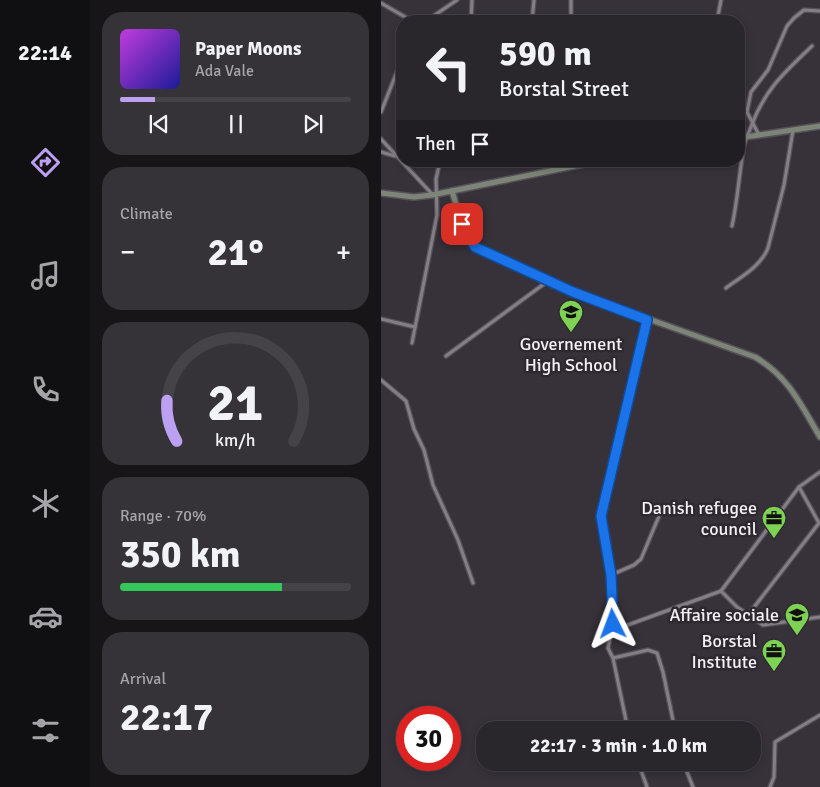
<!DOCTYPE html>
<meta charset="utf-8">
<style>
:root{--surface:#29262c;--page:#353238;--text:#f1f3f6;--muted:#a5a5a9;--line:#454348;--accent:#bca0f2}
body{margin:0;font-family:Signika,sans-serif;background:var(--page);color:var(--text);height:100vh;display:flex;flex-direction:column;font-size:19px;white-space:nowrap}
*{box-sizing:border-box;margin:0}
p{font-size:16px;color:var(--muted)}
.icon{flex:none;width:28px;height:28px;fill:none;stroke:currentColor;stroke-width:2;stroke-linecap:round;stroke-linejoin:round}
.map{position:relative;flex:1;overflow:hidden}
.side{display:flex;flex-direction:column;gap:12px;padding:12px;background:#171518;width:291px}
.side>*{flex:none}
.top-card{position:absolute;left:15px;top:15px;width:349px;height:152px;border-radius:20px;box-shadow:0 2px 8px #0003,0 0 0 1px var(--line);background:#29262c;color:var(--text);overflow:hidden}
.speed{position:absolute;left:15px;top:706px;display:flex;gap:10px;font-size:25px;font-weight:700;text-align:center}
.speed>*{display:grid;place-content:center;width:65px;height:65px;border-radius:50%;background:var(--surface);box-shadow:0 2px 8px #0003,0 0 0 1px var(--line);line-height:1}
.speed .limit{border:8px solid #d22;background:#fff;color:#111}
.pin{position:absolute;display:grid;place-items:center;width:42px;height:42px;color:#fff;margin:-21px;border-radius:10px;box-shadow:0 2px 8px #0006}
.me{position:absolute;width:55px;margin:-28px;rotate:357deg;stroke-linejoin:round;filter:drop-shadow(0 0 4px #0008)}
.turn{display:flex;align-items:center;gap:18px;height:105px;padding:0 20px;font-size:22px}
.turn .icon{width:65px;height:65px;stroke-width:2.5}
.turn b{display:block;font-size:35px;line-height:42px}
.then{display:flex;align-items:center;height:48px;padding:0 20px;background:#0003;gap:10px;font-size:19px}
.big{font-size:38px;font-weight:700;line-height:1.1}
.side .tile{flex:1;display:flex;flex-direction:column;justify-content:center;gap:8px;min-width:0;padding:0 18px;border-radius:20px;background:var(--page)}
.side .dial{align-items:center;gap:0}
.dial svg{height:130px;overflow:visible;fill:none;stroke:var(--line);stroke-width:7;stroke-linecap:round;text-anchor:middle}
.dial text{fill:var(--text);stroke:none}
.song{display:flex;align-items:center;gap:15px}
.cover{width:60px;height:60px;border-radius:8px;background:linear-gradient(135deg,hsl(290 70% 55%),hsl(240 70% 35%))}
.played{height:5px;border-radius:2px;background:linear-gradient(90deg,var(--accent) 15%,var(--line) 15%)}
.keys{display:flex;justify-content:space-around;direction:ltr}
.heat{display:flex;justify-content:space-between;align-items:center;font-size:28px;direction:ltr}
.charge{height:8px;border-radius:4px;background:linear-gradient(90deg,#34c759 70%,var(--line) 0)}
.trip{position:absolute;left:95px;top:721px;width:285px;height:50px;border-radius:20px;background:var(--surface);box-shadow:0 2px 8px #0003,0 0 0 1px var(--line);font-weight:700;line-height:50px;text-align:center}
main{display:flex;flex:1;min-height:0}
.tabs{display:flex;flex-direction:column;width:90px;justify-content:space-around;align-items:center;background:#100f12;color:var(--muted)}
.tabs .icon{width:35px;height:35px}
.tabs .selected{color:var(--accent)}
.tabs b{font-size:22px;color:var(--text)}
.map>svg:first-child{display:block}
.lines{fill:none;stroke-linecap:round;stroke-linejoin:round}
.street-casing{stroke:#565158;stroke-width:5.5}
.secondary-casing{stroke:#565158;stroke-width:8}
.street{stroke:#847e86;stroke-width:3}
.secondary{stroke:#7c8577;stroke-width:5}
.route-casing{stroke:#114b97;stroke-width:12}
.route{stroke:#1a73e8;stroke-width:9}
.labels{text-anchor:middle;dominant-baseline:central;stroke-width:5;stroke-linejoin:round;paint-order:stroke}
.poi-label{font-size:18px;fill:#f3eff4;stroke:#2d292f;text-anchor:end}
</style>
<main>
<nav class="tabs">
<b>22:14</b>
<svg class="icon selected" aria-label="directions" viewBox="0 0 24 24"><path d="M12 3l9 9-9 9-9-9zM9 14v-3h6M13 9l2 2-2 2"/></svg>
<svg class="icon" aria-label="music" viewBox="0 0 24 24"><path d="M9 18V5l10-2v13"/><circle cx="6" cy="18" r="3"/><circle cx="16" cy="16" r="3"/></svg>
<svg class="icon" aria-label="phone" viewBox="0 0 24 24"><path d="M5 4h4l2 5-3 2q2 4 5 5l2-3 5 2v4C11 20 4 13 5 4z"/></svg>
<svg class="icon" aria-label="climate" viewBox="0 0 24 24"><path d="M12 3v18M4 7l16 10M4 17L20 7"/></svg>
<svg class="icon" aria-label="car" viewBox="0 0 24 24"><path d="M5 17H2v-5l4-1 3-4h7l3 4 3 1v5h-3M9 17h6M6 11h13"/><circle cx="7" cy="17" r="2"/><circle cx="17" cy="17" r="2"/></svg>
<svg class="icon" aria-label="filters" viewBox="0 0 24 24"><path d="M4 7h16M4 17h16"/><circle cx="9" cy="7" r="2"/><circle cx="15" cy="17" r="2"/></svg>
</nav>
<section class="side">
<div class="tile">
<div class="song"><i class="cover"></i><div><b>Paper Moons</b><p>Ada Vale</p></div></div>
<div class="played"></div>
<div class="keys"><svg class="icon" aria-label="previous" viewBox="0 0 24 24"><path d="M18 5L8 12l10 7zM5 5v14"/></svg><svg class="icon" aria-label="pause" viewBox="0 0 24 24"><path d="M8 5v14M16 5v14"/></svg><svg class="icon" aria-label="next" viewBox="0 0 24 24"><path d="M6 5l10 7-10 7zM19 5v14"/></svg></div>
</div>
<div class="tile"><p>Climate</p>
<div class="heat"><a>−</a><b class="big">21°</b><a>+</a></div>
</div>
<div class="tile dial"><svg viewBox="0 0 100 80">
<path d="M14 69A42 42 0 1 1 86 69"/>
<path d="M14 69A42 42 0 0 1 8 44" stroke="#bca0f2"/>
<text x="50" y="56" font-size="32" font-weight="700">21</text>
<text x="50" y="72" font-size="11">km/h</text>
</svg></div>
<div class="tile"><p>Range · 70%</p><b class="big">350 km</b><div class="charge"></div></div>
<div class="tile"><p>Arrival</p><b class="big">22:17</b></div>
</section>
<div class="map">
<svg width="439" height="787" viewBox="0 0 439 787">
<rect width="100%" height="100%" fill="#37323a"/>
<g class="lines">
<defs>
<g id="street">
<path d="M0,3L31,21"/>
<path d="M45,21L76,0"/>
<path d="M90,21L91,0"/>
<path d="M151,21L153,0"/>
<path d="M190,21V0"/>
<path d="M336,21L340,0"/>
<path d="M0,112L21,59"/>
<path d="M378,135L366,112L370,92L387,70L406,26L413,18L423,10L439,11"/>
<path d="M0,139L51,194"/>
<path d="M0,152L14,156"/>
<path d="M351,226C357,199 358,173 363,146C364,139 369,131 371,124C385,88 404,72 431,46"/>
<path d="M345,288C360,277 380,266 387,248L403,185L412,130"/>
<path d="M0,319L34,327"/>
<path d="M266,320L220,516L230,575L232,624L244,626L340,591L418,487L439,472"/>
<path d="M31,343L56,215L55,179L59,161"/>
<path d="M65,356L167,281"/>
<path d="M0,380L25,401L33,429L43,450L52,485L77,540L92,583"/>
<path d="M418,487L438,523"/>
<path d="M230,575L253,565L260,559L281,509"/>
<path d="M340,591L356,607L382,625L439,617"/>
<path d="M367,615L438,523"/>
<path d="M232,624L227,648L232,658L247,730"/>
<path d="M232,658L267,650L276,653L282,672L294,730"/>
<path d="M257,762L266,787"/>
<path d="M302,762L312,787"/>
<path d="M389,787L393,777L394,742L439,715"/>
</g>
<g id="secondary">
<path d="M358,138L439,126"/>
<path d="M71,191L81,224L94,247L192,292L374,357C408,377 420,405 439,437"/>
<path d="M0,193L33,197L51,195L218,161"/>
</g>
</defs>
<!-- street casing -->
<use href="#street" class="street-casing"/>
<!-- secondary casing -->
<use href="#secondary" class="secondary-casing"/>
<!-- street -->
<use href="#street" class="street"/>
<!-- secondary -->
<use href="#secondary" class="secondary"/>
</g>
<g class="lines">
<defs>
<path id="route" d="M81,224L94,247L192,292L266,320L220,516L230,575L232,624"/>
</defs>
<!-- route casing -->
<use href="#route" class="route-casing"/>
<!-- route -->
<use href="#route" class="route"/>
</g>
<!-- icons -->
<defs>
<symbol id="school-pin" viewBox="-11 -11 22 30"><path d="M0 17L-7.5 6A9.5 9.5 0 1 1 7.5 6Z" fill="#7dd153" stroke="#2d292f"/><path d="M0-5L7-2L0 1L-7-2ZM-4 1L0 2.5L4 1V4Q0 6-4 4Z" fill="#111"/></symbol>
<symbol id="office-pin" viewBox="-11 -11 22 30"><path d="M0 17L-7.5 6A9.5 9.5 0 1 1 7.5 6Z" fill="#7dd153" stroke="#2d292f"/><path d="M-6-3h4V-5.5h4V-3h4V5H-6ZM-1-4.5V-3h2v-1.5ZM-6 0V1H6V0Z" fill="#111"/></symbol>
<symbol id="university-pin" viewBox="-11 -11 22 30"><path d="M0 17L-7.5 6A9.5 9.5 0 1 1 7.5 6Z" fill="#7dd153" stroke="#2d292f"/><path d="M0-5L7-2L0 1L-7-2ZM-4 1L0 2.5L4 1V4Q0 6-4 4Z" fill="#111"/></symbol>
</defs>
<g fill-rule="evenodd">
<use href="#school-pin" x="176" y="298" width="28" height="38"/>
<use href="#office-pin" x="379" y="504" width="28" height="38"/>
<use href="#university-pin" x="402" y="601" width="28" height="38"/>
<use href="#office-pin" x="379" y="637" width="28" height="38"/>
</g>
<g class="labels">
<!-- poi labels -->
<g class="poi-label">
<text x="190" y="344" text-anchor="middle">Governement<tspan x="190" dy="21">High School</tspan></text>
<text x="376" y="508">Danish refugee<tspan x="376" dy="21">council</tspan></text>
<text x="398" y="615">Affaire sociale</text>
<text x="376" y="641">Borstal<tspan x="376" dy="21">Institute</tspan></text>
</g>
</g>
</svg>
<div class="speed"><div class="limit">30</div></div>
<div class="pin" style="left:81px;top:224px;background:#d93025"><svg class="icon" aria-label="arrive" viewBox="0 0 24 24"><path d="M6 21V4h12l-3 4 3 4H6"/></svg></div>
<svg class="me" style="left:232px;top:624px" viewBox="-20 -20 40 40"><path d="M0-17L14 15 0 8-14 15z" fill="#1a73e8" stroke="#fff" stroke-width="4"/></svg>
<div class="trip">22:17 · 3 min · 1.0 km</div>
<div class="top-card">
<div class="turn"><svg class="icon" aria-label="left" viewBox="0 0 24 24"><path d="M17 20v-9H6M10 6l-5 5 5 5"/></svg><div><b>590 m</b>Borstal Street</div></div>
<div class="then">Then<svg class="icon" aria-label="arrive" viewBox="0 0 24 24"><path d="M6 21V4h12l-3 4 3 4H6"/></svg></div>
</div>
</div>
</main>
